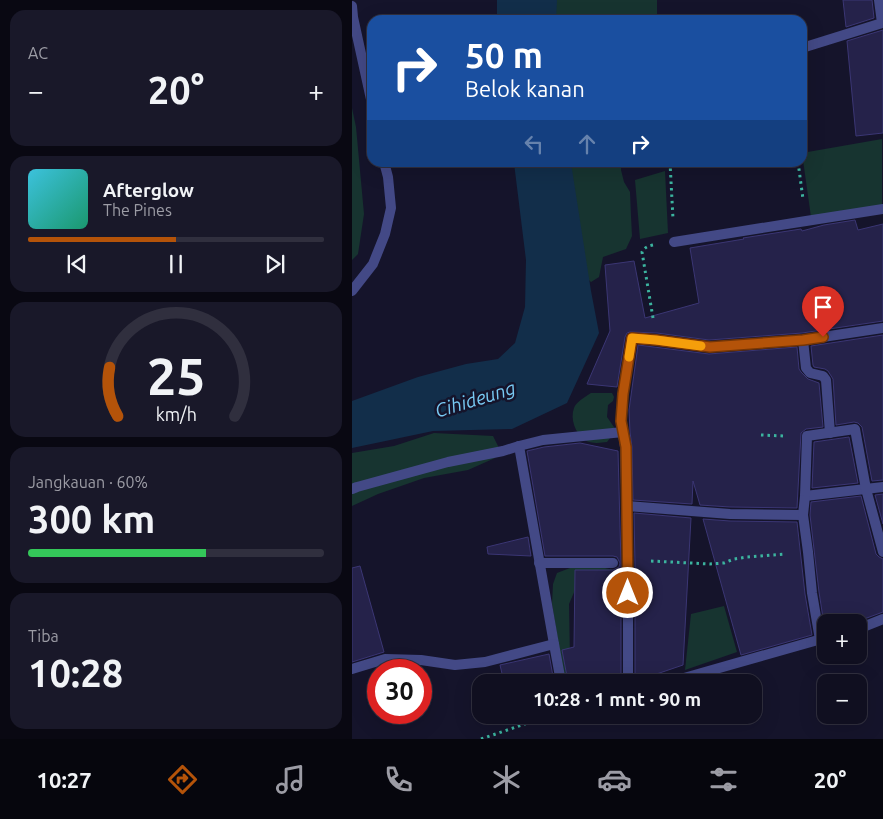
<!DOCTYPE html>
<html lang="id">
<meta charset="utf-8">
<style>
:root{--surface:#100f20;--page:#191829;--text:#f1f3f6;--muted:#9c9ca5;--line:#302f3e;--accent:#b45309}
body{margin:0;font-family:Ubuntu,sans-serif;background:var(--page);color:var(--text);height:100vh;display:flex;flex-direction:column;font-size:19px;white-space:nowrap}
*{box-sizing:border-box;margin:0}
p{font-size:16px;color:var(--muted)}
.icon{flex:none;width:28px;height:28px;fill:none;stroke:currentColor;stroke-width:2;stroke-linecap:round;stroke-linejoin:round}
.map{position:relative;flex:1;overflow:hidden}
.panel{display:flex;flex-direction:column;gap:10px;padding:10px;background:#090812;width:352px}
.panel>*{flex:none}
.top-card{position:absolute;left:15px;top:15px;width:440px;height:152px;border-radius:15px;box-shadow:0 5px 20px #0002,0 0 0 1px var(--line);background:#1a4fa0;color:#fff;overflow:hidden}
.buttons{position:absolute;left:465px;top:614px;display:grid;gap:10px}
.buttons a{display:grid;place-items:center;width:50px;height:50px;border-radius:10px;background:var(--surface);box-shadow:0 5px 20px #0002,0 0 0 1px var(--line);font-size:25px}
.speed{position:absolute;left:15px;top:659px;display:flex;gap:10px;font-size:25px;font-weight:700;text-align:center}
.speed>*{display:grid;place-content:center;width:65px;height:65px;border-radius:50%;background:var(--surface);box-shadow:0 5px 20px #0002,0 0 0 1px var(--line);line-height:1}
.speed .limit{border:8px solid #d22;background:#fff;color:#111}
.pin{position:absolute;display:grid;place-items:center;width:42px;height:42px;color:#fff;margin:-51px -21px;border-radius:50% 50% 50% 0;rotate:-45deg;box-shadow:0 0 5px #0007}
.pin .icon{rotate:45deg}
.me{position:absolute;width:55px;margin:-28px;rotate:0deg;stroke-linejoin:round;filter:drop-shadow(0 0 4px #0008)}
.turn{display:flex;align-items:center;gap:18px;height:105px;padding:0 15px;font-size:22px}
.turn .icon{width:65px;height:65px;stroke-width:2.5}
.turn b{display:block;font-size:35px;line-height:42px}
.lanes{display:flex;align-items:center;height:48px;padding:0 15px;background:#0003;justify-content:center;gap:25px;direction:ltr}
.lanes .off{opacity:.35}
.big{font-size:38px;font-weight:700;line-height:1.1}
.panel .tile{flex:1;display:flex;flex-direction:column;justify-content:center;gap:8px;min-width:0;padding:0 18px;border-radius:15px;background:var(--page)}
.panel .dial{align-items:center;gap:0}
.dial svg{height:130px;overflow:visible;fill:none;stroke:var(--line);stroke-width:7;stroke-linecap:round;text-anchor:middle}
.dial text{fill:var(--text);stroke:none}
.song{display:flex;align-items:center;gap:15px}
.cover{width:60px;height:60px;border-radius:8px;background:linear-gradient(135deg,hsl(190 70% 55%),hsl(160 70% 35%))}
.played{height:5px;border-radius:2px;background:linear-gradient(90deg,var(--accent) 50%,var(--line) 50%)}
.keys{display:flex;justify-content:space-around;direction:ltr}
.heat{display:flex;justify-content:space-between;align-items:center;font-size:28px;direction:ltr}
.charge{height:8px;border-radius:4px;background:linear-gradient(90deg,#34c759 60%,var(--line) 0)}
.trip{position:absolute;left:120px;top:674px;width:290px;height:50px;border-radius:15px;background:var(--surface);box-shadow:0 5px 20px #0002,0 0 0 1px var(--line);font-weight:700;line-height:50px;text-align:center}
.tabs{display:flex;height:80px;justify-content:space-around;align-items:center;background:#06060d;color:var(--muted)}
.tabs .icon{width:35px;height:35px}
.tabs .selected{color:var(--accent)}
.tabs b{font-size:22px;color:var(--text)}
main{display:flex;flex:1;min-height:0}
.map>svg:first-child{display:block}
.green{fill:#173430}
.water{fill:#122e4a}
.building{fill:#25224a;stroke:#3b3674}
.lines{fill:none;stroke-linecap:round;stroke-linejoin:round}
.path{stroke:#3cb49f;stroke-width:3;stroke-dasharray:2.5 4;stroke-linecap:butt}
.minor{stroke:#434986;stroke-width:10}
.route-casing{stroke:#753606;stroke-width:12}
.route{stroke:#b45309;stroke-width:9}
.slow{stroke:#f59e0b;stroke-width:9}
.labels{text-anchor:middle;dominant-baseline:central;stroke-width:5;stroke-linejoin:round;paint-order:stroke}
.water-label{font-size:19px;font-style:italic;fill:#78c9f3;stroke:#15142b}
</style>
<main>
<section class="panel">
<div class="tile"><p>AC</p>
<div class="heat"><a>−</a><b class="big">20°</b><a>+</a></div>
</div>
<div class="tile">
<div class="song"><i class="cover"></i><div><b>Afterglow</b><p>The Pines</p></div></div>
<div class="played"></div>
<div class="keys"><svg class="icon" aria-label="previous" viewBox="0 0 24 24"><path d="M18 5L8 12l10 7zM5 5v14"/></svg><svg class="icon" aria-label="pause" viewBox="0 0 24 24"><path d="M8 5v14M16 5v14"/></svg><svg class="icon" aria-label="next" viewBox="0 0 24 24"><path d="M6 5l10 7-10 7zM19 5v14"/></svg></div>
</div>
<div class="tile dial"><svg viewBox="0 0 100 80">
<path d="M14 69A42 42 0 1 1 86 69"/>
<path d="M14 69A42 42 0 0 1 9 39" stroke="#b45309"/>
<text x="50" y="56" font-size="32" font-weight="700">25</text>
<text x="50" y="72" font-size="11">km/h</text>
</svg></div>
<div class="tile"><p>Jangkauan · 60%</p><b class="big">300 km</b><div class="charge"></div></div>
<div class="tile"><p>Tiba</p><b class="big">10:28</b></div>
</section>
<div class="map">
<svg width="531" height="739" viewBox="0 0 531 739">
<rect width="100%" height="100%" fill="#15142b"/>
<!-- green -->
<g class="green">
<path d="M185,0H305V20H186Z"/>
<path d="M0,108L4,127L12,214L6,254L0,260Z"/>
<path d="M530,139V206L459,217L450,153Z"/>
<path d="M195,163H269V170L272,182L278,192L279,216L280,236L274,249L251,257L247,277L239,282L218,262Z"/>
<path d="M313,171L316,233L288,239L283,180Z"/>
<path d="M239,393H260L262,397L261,401L256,405L255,417L264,430L255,442C248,443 239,444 233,440C223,433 218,419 222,408C224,402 233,397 239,393Z"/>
<path d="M82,433L141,436L147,448L143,458L116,470L72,478L26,494L0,506V453L42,446Z"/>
<path d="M218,568H253L266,571L271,581L268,586L223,590L217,604L218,660L217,676H212L200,604L201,584L205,573Z"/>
<path d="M372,606L385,652L333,670L339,614Z"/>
</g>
<!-- water -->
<g class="water">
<path d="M145,0H205L204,20H145Z"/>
<path d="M162,163H219L239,291L247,333L215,403L160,429L81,431L0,448V401L66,377L114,364L146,359L163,343L173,307L174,260Z"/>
</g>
<!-- building -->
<g class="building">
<path d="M491,0H520L522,18L494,27Z"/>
<path d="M531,30V133L504,136L495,41Z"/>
<path d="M503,220L506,230L531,224V321L450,333L357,340L305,333L278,332L275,333L273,337L265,387L235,384L258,331L253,265L282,261L293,318L347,303L338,248L392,239L391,238L449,229L450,231L472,225Z"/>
<path d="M531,335V480L520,481L510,427L506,423L502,422L484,425L481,379L476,371L473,369L462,367L461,365L459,346Z"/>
<path d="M286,345L357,354L445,347L447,369L449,372L456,379L467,383L471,427L454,429L449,433L445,508L378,507L348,505L341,481L340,504L281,500L280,447L278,432L277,410Z"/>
<path d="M497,437L506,483L460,488L462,442Z"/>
<path d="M228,443L266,451L269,564V682H216L210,650L222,647L223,570H261L267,567L268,563L265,557L261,556H193L175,451L192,447Z"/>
<path d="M531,494V524L523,495Z"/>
<path d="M509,496L524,554L527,557L531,559V612L504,622H474L473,631L467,592L458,515L459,502Z"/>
<path d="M282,513L339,518L331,665L284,681V682H283V564Z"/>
<path d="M351,519L378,521L445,522L453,594L460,635L389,655Z"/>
<path d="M176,537L179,556L136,554L135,547Z"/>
<path d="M8,566L32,652L0,662V568Z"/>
<path d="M197,654L202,682H152L148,665Z"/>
<path d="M158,715H187L159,723Z"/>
</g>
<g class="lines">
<!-- path -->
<g class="path">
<path d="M318,162L321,219"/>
<path d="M446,162L451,199"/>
<path d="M301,318L290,252C293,247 296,246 301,245"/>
<path d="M409,435L432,436"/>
<path d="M299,561L358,564L372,563L382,559L395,557L434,554"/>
<path d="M129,739L199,715"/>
</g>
<!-- minor -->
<g class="minor">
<path d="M0,6L1,17L20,104"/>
<path d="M450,48L530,23L527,0"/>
<path d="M322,242L454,221L531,209"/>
<path d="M0,291L21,264L33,234L39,208L36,177L32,162"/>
<path d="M451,340L454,368L458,373L471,376L474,380L478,433"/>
<path d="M167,446L202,644"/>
<path d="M0,489L5,487L96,462L151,451L167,446L191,440L271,432"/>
<path d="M453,496L531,487"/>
<path d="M275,506L378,514L451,515"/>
<path d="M187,563H261"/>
<path d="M506,629L531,619"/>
<path d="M468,640L460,593L456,552L451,515L453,496L455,436L503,429L514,489L531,552"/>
<path d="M0,669L33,659L69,660L103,665L133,662L202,644L209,682"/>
<path d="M276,682V564L273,447L269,421L271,395L280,338L304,340L357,347L451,340L531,328"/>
<path d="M318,682L473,638"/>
</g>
</g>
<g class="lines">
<defs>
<path id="route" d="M276,593L274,447L269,421L271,394L280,338L304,340L358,347L451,340L471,337"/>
</defs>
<!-- route casing -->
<use href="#route" class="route-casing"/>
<!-- route -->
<use href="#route" class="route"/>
<!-- slow -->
<path class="slow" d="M277,357L280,338L304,340L349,346"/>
</g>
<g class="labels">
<!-- water labels -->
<g class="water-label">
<text transform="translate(123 399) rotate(-17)">Cihideung</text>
</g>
</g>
</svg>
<div class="buttons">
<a>+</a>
<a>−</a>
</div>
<div class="speed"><div class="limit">30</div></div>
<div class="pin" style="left:471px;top:337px;background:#d93025"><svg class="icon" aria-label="arrive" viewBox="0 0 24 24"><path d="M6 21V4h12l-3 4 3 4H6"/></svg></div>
<svg class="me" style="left:276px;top:593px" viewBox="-20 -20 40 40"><circle r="17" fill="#b45309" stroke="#fff" stroke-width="3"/><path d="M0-11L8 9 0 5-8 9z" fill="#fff"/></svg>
<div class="trip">10:28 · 1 mnt · 90 m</div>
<div class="top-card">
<div class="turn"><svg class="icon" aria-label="right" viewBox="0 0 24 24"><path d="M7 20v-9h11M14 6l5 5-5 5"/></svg><div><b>50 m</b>Belok kanan</div></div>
<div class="lanes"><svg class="icon off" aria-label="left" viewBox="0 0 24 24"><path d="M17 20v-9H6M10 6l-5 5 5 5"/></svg><svg class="icon off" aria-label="ahead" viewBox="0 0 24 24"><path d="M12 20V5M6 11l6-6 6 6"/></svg><svg class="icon" aria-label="right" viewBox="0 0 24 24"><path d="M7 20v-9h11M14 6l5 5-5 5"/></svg></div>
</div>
</div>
</main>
<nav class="tabs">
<b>10:27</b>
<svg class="icon selected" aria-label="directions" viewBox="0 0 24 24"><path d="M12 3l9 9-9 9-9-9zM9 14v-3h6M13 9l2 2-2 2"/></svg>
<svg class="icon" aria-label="music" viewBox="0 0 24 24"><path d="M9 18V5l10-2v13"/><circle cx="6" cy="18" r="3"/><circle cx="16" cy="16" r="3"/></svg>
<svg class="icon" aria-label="phone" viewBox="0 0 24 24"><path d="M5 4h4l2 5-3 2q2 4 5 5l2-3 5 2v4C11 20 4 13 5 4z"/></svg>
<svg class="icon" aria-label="climate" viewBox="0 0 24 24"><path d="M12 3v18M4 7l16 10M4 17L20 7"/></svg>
<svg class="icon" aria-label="car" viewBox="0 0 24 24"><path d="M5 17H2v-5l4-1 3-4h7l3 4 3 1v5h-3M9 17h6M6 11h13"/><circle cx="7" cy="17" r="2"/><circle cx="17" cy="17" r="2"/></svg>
<svg class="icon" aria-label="filters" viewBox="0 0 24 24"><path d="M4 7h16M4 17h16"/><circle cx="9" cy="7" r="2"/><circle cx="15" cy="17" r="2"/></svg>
<b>20°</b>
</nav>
